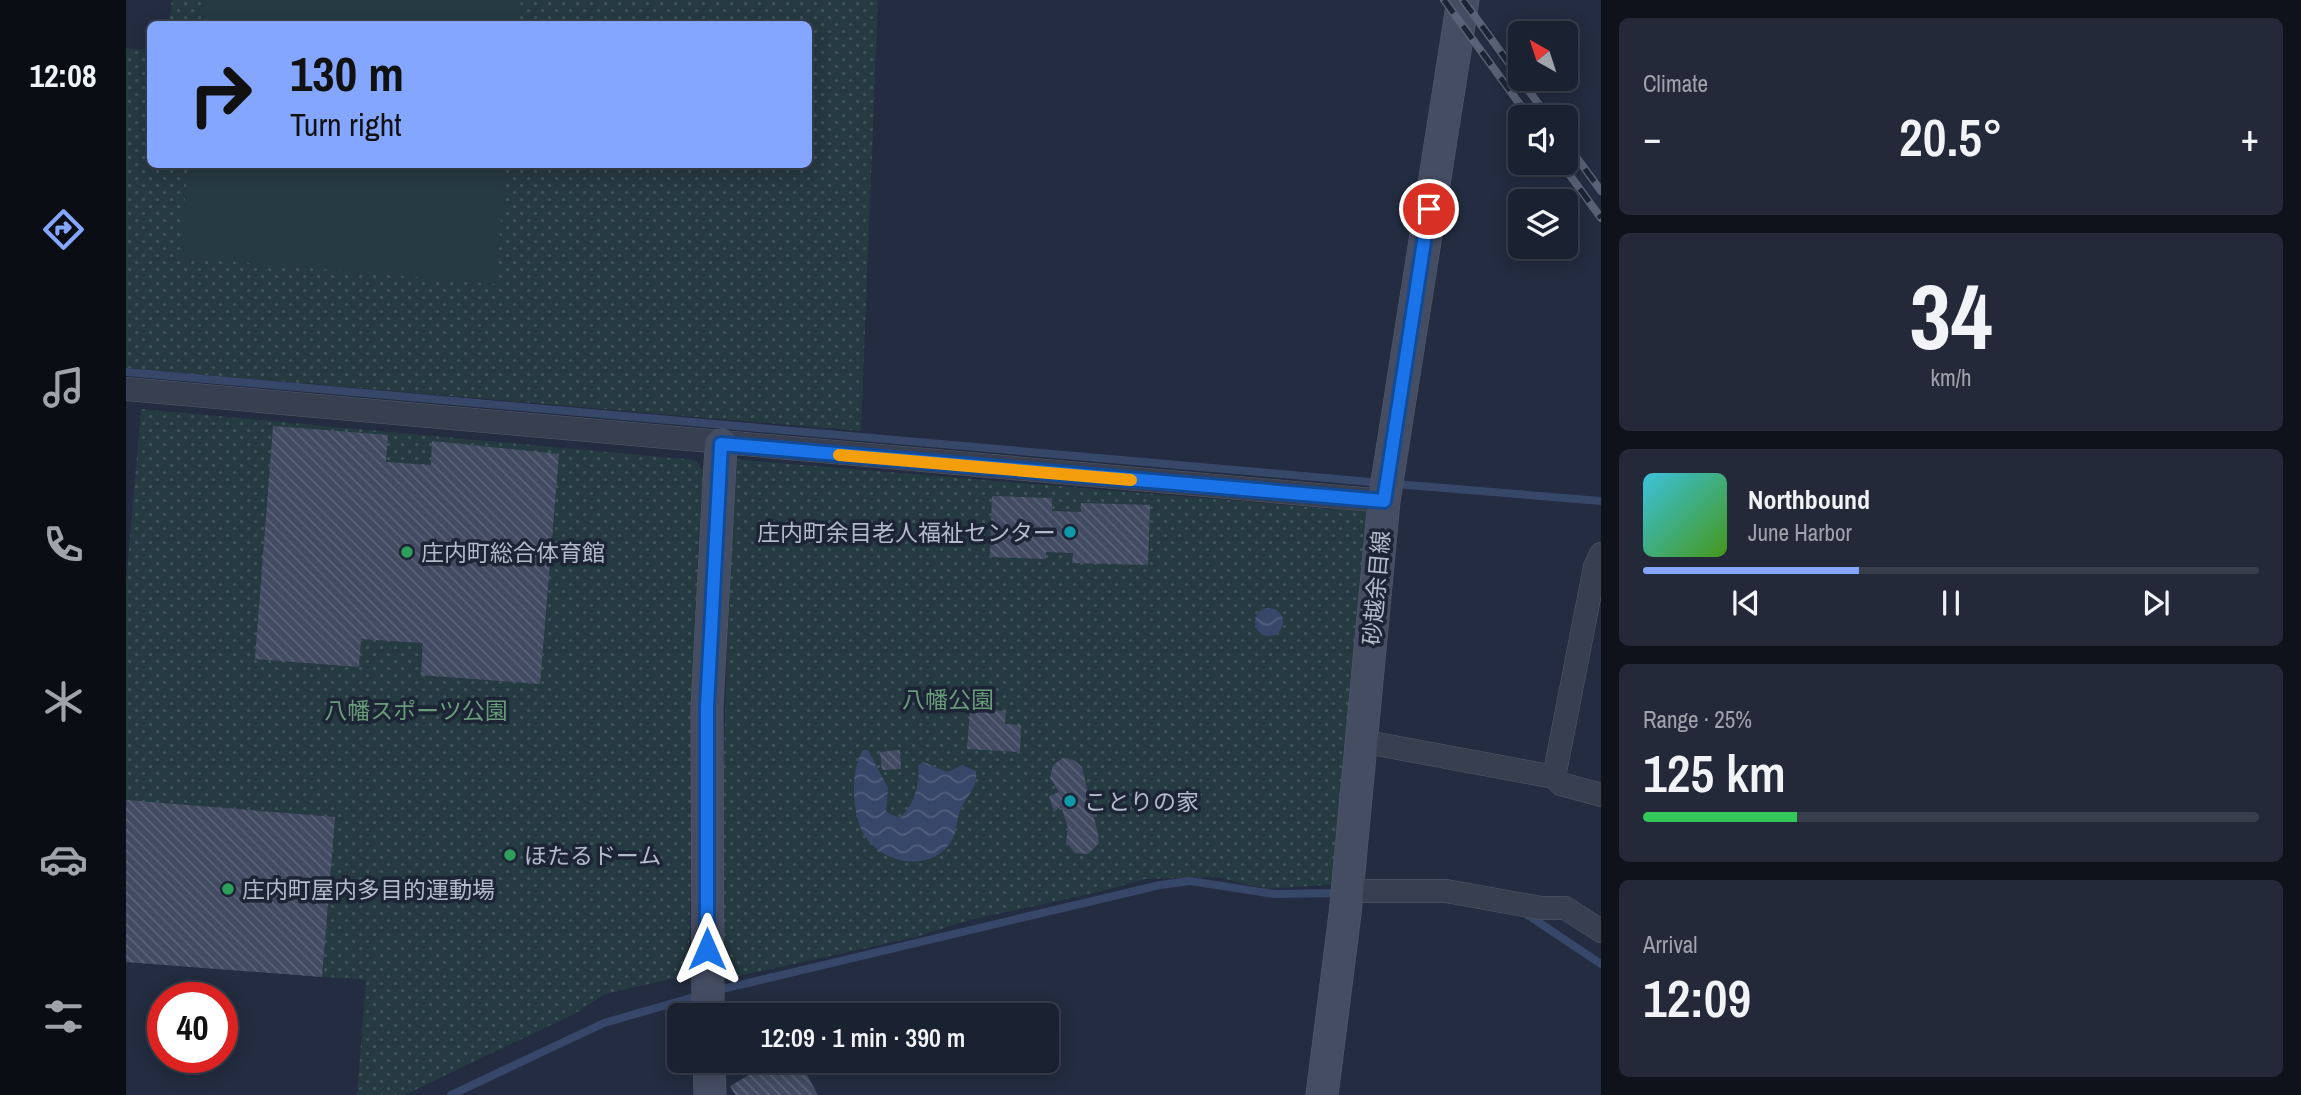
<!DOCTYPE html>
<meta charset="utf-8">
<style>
:root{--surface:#1a2130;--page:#232938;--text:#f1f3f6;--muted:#9fa3ab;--line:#383e4c;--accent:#85a6fe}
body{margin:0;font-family:"Archivo Narrow","Noto Sans JP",sans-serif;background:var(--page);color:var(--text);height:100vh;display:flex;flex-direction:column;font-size:26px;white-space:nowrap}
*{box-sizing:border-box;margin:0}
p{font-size:23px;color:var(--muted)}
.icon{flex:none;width:38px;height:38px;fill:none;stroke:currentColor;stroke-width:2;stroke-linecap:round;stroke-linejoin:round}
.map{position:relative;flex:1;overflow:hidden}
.side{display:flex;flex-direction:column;gap:18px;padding:18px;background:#0e121a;width:700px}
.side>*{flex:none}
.top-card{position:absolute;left:21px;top:21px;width:665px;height:147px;border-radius:10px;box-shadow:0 4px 18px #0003,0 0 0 2px var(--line);background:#85a6fe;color:#111;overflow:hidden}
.needle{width:46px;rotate:321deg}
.buttons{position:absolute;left:1382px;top:21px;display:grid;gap:14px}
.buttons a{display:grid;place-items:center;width:70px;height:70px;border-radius:10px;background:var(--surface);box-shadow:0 4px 18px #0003,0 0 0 2px var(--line);font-size:35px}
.speed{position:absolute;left:21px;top:982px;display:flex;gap:14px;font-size:35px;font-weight:700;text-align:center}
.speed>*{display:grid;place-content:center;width:91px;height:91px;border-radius:50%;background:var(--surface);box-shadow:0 4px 18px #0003,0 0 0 2px var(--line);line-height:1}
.speed .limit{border:10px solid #d22;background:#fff;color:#111}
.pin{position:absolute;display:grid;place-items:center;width:60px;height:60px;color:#fff;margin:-30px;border:4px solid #fff;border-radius:50%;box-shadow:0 2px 7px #0007}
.me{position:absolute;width:77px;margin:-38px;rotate:0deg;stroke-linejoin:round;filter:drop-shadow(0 0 5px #0008)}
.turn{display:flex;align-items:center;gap:24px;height:147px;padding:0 28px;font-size:32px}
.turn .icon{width:91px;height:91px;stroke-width:2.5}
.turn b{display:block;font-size:49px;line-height:60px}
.big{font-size:52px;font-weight:600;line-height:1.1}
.side .card{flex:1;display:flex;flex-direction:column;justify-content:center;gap:10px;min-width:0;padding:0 24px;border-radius:10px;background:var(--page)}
.side .dial{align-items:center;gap:0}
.dial b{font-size:91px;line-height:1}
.song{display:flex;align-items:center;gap:21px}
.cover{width:84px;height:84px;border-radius:10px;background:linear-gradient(135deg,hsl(190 70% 55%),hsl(100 70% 35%))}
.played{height:7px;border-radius:4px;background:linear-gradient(90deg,var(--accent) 35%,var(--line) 35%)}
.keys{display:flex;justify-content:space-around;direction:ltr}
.heat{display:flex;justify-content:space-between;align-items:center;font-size:38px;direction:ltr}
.charge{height:10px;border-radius:5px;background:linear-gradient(90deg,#34c759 25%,var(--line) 0)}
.trip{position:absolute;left:541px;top:1003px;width:392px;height:70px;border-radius:10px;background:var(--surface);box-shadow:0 4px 18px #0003,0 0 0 2px var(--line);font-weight:600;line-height:70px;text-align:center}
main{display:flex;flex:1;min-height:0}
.menu{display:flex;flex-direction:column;width:126px;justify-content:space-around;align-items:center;background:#0a0d13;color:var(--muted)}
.menu .icon{width:49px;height:49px}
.menu .on{color:var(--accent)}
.menu b{font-size:32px;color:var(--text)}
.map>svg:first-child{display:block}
.park{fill:url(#park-dots)}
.pitch{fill:#253a41}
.water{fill:url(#water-waves)}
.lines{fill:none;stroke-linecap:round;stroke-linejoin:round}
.stream{stroke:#37476a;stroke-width:8}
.building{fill:url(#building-back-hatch)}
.street-casing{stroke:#525a6a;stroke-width:24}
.secondary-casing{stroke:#525a6a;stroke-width:33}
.street{stroke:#373f50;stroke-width:23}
.secondary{stroke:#454d63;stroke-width:32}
.rail-casing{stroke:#596277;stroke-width:8}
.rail{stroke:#1c2435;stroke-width:5;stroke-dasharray:16;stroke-linecap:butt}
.route-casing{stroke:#114b97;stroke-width:18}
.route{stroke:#1a73e8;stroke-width:12}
.slow{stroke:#f59e0b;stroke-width:12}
.culture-dot{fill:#0f9aa8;stroke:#1c2435;stroke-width:2.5}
.leisure-dot{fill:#2e9e5b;stroke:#1c2435;stroke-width:2.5}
.labels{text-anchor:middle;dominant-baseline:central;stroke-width:7;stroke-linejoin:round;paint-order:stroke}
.poi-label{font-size:23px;fill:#b3baca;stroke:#1c2435;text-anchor:start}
.street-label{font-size:23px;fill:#b3baca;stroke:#1c2435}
.park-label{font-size:23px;fill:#699d7a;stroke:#1c2435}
</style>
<main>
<nav class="menu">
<b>12:08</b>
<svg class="icon on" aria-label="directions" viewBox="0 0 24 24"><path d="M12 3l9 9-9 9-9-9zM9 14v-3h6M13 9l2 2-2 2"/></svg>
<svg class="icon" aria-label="music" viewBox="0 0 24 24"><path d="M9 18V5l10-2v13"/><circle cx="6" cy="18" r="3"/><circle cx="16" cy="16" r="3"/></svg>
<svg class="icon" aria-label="phone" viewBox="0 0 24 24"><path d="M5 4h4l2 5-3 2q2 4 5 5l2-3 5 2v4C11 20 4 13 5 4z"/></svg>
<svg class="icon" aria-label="climate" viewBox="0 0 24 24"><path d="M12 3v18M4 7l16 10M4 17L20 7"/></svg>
<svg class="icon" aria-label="car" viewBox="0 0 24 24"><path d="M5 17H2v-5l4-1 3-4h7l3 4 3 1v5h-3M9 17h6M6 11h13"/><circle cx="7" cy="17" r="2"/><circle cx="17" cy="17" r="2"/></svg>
<svg class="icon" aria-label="filters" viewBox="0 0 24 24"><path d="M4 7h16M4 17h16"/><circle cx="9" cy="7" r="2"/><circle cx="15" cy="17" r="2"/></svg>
</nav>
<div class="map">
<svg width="1475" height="1095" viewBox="0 0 1475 1095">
<defs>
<pattern id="park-dots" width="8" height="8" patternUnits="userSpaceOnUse" patternTransform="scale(1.75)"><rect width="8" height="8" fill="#253a41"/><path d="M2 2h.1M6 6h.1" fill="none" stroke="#42545b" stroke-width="1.8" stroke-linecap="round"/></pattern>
<pattern id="water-waves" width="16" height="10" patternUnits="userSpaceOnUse" patternTransform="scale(1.75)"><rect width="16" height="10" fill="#37476a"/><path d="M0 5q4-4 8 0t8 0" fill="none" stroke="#525f7e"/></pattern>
<pattern id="building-back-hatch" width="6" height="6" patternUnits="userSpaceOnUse" patternTransform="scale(1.75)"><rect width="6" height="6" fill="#424b62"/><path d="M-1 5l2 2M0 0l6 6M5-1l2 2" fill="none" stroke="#5b6377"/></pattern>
</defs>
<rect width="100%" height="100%" fill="#232c40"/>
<!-- park -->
<g class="park">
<path d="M46,0H752L735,431L0,368V48L24,50V164H682V24H43Z"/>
<path d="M15,409L569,460L578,471L562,975L479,994L448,1014L278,1095H231L240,980L0,962V583Z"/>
<path d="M607,459L1244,512L1213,884L1141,889L1091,877L1019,879L973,892L843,920L790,937L591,981Z"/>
</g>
<!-- pitch -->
<g class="pitch">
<path d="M77,0H395L392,24H75Z"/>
<path d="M62,165H380L369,284L54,257Z"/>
</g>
<!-- water -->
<g class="water">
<circle cx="1143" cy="622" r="14"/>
<path d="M737,750H742L762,788L760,812L774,818C787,806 795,784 792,766L797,762L822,772L836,765L850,771C852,789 838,798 833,814C830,823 831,831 826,840C807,872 761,866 740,838C726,818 723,771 737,750Z"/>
</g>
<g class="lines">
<!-- stream -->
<g class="stream">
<path d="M0,372L1256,483"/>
<path d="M1269,484L1475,501"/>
<path d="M1399,913L1475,964"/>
<path d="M588,991L1034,885L1064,881L1148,894L1215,893"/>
<path d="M325,1095L478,1023L575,995"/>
</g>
</g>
<!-- building -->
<g class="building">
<path d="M147,426L262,435L260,462L305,465L306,441L433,454L414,684L295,675L297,643L235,639L233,667L129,659Z"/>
<path d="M866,496L926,498V511L955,512V503L1024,505L1022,565L946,563L947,553L920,552V559L864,557Z"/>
<path d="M844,709L880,711L879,724L895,725L894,752L841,749Z"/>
<path d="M774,750L775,769L756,770L754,752Z"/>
<path d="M937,758L948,760L956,767L972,834L973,843L962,854L949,853L940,842L942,828L935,806L928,812L923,796L933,792L924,778L927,765Z"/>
<path d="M0,800L209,817L196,977L0,962Z"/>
<path d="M630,1060H635L639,1068L651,1060H673L692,1095H609L604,1086L635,1068Z"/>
</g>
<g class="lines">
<defs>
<g id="street">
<path d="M0,389L1258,501"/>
<path d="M1235,741L1428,777L1435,784L1475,795"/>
<path d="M1428,777L1469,567L1475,554"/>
<path d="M1221,891H1320L1415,908H1439L1475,931"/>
</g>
<g id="secondary">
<path d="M582,1015L581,707L595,445"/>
<path d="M583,1060L584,1095"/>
<path d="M1196,1095L1219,914L1258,501L1337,0"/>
</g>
</defs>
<!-- street casing -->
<use href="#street" class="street-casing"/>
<!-- secondary casing -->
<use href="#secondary" class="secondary-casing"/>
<!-- street -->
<use href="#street" class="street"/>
<!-- secondary -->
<use href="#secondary" class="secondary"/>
<defs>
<g id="rail">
<path d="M1318,0L1403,117"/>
<path d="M1337,0L1422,117"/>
<path d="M1440,143L1475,191"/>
<path d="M1435,163L1475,218"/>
</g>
</defs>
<!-- rail casing -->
<use href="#rail" class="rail-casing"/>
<!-- rail -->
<use href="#rail" class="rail"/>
</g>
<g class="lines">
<defs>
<path id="route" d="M581,949V707L595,444L1258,501L1303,209"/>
</defs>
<!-- route casing -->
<use href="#route" class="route-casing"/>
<!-- route -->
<use href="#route" class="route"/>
<!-- slow -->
<path class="slow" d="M713,455L1005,480"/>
</g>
<!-- markers -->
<g class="culture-dot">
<circle cx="944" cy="532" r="7"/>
<circle cx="944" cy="801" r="7"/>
</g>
<g class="leisure-dot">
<circle cx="281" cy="552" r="7"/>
<circle cx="384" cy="855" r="7"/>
<circle cx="102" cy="889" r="7"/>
</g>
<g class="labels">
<!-- poi labels -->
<g class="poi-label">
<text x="930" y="532" text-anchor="end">庄内町余目老人福祉センター</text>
<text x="295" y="552">庄内町総合体育館</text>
<text x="958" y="801">ことりの家</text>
<text x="398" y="855">ほたるドーム</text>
<text x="116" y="889">庄内町屋内多目的運動場</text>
</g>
<!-- street labels -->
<g class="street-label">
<text transform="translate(1250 588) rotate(-85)">砂越余目線</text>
</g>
<!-- park labels -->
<g class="park-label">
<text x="822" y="699">八幡公園</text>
<text x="290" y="710">八幡スポーツ公園</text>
</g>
</g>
</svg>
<div class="buttons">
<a><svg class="needle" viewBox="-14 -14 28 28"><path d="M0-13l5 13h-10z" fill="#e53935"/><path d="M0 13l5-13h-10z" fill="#9fa3ab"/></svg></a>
<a><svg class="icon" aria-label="sound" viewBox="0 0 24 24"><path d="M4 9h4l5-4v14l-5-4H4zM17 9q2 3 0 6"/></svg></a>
<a><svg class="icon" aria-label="layers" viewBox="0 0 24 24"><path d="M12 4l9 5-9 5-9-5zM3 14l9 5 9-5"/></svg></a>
</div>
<div class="speed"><div class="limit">40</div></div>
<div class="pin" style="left:1303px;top:209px;background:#d93025"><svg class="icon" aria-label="arrive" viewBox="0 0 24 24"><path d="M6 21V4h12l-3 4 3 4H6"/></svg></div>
<svg class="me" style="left:581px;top:949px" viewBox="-20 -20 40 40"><path d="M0-17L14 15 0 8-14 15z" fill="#1a73e8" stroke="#fff" stroke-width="4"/></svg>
<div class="trip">12:09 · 1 min · 390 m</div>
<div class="top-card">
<div class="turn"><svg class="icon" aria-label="right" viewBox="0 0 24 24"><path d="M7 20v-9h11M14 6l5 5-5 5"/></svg><div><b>130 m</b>Turn right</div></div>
</div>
</div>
<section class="side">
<div class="card"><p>Climate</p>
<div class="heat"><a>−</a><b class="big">20.5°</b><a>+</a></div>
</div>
<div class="card dial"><b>34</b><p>km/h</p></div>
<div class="card">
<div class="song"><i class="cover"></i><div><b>Northbound</b><p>June Harbor</p></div></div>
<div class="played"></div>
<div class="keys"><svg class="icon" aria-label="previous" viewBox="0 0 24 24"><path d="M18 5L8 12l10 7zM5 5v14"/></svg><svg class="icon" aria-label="pause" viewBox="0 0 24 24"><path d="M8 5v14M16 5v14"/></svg><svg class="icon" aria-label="next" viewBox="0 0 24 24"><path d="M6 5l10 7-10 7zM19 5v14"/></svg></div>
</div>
<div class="card"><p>Range · 25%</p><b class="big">125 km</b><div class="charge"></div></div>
<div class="card"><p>Arrival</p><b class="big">12:09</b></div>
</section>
</main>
